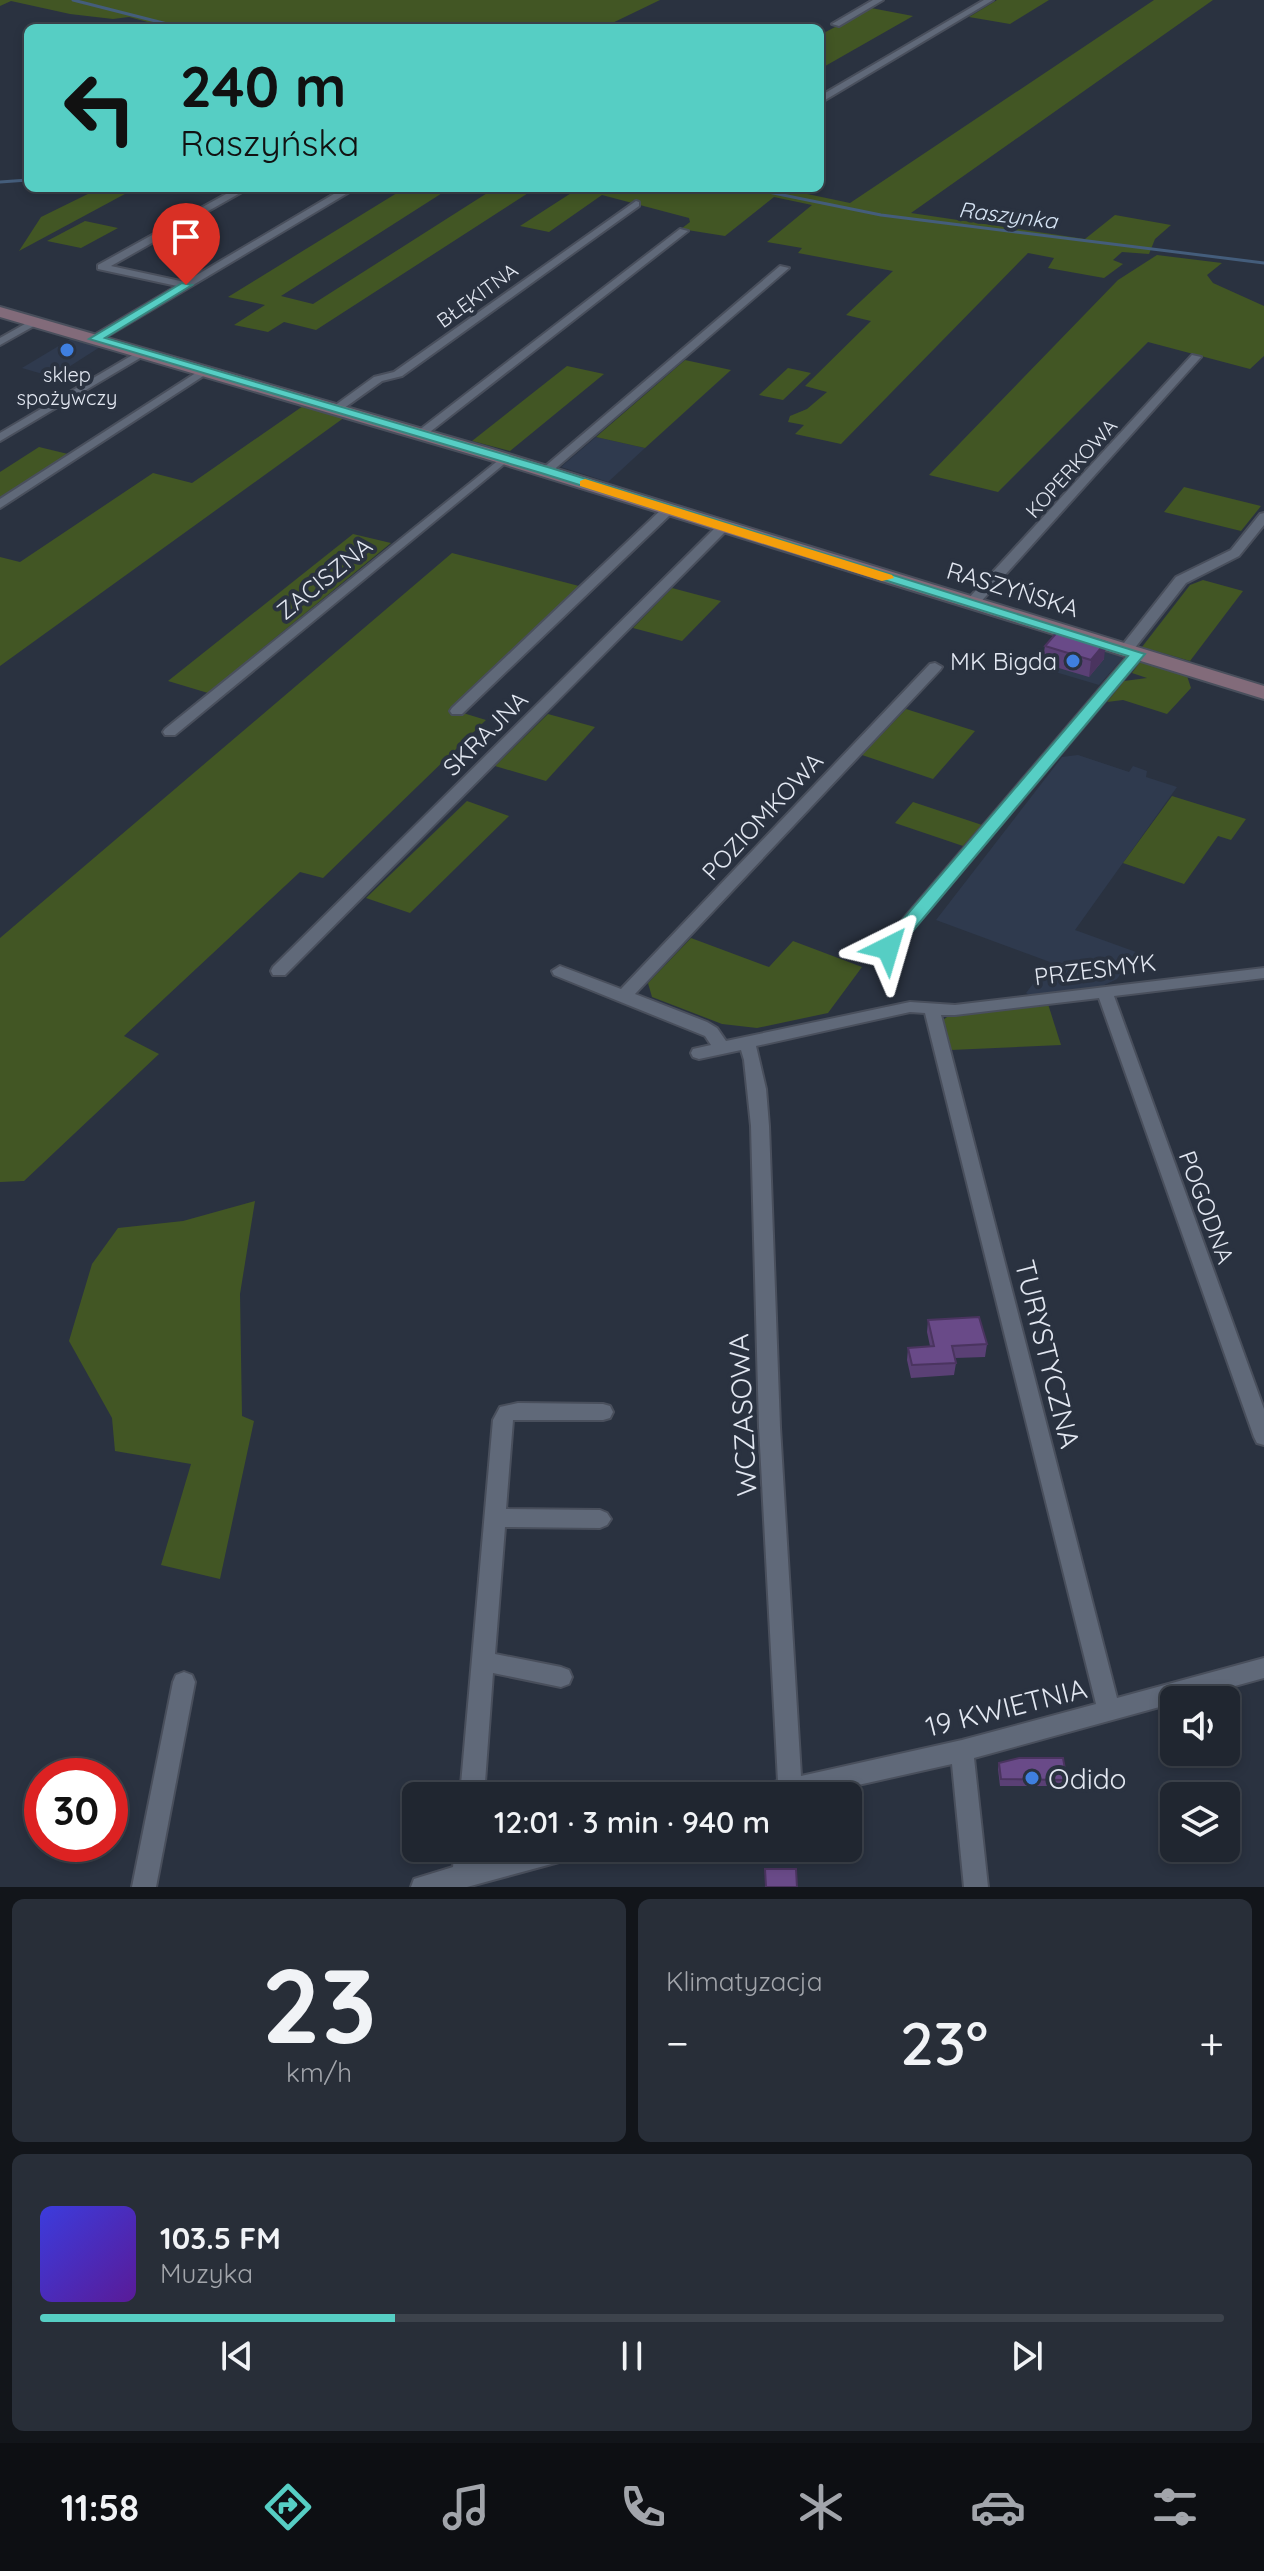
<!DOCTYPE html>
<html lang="pl">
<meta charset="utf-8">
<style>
:root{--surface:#202630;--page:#282e38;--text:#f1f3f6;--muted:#a2a5ab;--line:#3d434c;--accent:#56cec4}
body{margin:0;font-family:Quicksand,sans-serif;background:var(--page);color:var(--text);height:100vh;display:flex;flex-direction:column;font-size:30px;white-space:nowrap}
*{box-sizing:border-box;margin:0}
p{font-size:26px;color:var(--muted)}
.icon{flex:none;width:44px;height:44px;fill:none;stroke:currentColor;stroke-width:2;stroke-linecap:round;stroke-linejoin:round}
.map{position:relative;height:1887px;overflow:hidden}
.side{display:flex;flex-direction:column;gap:12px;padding:12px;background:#12151a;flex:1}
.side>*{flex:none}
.hud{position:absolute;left:24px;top:24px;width:800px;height:168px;border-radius:12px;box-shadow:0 4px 12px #0003,0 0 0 2px var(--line);background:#56cec4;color:#111;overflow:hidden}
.controls{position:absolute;left:1160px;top:1686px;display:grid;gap:16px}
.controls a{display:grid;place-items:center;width:80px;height:80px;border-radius:12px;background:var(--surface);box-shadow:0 4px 12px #0003,0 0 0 2px var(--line);font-size:40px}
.speed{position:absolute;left:24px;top:1758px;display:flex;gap:16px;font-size:40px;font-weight:700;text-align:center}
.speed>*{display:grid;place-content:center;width:104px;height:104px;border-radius:50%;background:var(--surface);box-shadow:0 4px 12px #0003,0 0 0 2px var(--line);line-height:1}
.speed .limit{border:12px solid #d22;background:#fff;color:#111}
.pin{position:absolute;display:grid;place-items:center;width:68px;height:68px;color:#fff;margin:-82px -34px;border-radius:50% 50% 50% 0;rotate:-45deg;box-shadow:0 0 8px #0007}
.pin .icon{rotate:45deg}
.me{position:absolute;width:88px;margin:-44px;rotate:40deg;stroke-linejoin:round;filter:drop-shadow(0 0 6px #0008)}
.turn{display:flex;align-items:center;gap:28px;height:168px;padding:0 24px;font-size:36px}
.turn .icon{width:104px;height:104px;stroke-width:2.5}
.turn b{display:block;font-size:56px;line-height:68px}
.big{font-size:60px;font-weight:600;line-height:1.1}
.side .widget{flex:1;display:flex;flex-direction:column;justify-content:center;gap:12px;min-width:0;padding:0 28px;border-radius:12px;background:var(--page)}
.side .dial{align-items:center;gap:0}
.dial b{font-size:104px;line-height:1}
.song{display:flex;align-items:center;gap:24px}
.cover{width:96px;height:96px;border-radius:12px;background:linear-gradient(135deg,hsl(240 70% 55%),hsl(270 70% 35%))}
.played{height:8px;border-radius:4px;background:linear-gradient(90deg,var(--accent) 30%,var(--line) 30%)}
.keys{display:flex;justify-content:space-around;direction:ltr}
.heat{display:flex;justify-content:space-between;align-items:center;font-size:44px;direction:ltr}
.side .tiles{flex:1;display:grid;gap:12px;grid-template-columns:1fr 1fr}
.widget:last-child{grid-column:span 2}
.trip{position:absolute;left:402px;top:1782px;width:460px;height:80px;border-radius:12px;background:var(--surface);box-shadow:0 4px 12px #0003,0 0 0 2px var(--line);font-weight:600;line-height:80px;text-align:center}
.menu{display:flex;height:128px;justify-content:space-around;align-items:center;background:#0d0f13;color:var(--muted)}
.menu .icon{width:56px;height:56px}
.menu .selected{color:var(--accent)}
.menu b{font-size:36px;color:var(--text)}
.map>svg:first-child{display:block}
.built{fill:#2f3a4e}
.green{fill:#425624}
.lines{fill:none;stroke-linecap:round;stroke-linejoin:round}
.stream{stroke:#445d7b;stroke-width:3}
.street-casing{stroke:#494f5c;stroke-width:4}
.secondary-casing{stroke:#494f5c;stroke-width:4}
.street{fill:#606979;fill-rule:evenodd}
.secondary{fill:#826b7a;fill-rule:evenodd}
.wall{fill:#5a4075}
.shaded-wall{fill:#4a345f}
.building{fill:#694a88;stroke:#4a345f;stroke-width:2}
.route{fill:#56cec4;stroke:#38867f;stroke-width:2}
.slow{fill:#f59e0b}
.shop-dot{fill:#3f7fe0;stroke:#2a3240;stroke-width:3}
.labels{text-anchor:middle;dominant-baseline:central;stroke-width:8;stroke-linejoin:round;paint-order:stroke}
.far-street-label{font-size:20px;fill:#e2e7f1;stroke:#2a3240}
.far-poi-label{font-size:20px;fill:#e2e7f1;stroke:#2a3240}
.far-water-label{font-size:22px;font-style:italic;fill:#d6e4f4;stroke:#2a3240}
.street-label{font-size:24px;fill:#e2e7f1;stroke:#2a3240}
.poi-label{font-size:24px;fill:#e2e7f1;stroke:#2a3240;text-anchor:end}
.near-street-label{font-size:28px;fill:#e2e7f1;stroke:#2a3240}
.near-poi-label{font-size:28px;fill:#e2e7f1;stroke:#2a3240;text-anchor:start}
</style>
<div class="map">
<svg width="1264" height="1887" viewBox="0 0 1264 1887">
<rect width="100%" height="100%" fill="#2a3240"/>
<!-- built -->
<g class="built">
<path d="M72,338L100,347L53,377L22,368Z"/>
<path d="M596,437L645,448L608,482L561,467Z"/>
<path d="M1056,638L1124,657L1099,685L1032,665Z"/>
<path d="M1078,755L1129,772L1133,766L1147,771L1146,777L1177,787L1075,930L1136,952L1117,979L1098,988L1029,995L1026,993L1050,962L936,920L1062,757Z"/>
</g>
<!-- green -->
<g class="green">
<path d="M0,0H660L602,28H170L129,17L113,19L70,14L11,1L0,6Z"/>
<path d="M997,0H1049L1010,24L969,17Z"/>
<path d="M1154,0H1213L911,213L1085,239L1115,215L1171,225L1155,239L1149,254L1122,252L1113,260L1123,264L1104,278L1048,268L1054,258L1028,253L841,444L795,434L804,425L788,422L790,416L807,409L827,392L805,386L871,321L846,315L893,271L798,253L802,248L767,242L812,205L774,197L725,236L681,229L690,222L689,218L602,195L549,232L520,226L579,188H779L850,203Z"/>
<path d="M871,8L913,16L820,69V35Z"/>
<path d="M100,188H136L19,251L41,217Z"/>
<path d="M405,188H450L281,296L313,304L495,188H536L316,330L284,322L268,332L234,325L265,305L228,297Z"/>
<path d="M85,221L118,228L81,248L47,241Z"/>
<path d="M1157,255L1222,263L1207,275L1213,283L1264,306V356L1250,369L1148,342L998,492L929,475L1118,280Z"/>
<path d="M685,360L731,370L645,448L596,437Z"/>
<path d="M567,366L604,374L510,451L472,441Z"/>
<path d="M788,368L811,373L783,400L759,395Z"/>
<path d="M303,406L345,417L0,666V557L20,562L153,473L192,483Z"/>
<path d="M39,447L68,454L0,499V472Z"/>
<path d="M1184,487L1261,506L1241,531L1164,512Z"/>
<path d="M353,534L391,543L208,693L168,681Z"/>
<path d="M452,553L579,586L450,709L486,720L323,878L300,872L124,1036L159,1054L24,1181L0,1182V938Z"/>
<path d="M1203,580L1243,591L1190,661L1142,647L1190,585Z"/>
<path d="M672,588L721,601L682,641L633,628Z"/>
<path d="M1140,662L1187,676L1191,688L1167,714L1123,700L1107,702L1124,681L1147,678L1132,673Z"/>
<path d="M906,709L975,731L933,779L862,755Z"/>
<path d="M548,714L595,727L546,781L495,766Z"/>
<path d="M1172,796L1246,819L1231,840L1218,836L1184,884L1123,863Z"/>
<path d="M467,801L509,816L410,913L366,898Z"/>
<path d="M913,802L982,825L963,846L895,823Z"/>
<path d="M691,938L769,967L793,941L862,967L828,1013L757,1028L722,1024L652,997L648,983Z"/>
<path d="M1048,1004L1061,1045L951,1050L943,1020L947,1017Z"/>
<path d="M255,1201L240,1294L242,1416L254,1421L220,1579L161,1565L191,1464L115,1451L112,1418L69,1341L92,1264L118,1228L183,1221Z"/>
</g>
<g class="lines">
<!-- stream -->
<g class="stream">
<path d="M73,0L183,28"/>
<path d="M0,182L28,180"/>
<path d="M749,188L881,215L1264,263"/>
</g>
<defs>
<g id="street">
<path d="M873,0H883L839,26L832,24Z"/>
<path d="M984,0H993L820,103V96Z"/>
<path d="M237,188H249L111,266L185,282L344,188H356L99,341H91V337L177,286L98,269V265Z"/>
<path d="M636,201L639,202V206L402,376L382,381L340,411L330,409L374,377L394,372Z"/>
<path d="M680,229L688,231L426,435H418V431Z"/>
<path d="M780,266L789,268L550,473H542V469Z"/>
<path d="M32,320L41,322L0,345V338Z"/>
<path d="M141,350L145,351V355L0,441V433Z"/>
<path d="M1192,355L1201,357L977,606H967V600Z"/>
<path d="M202,369L211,371L0,508V499Z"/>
<path d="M505,455L511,458L509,460L175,735H165L163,732L165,729Z"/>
<path d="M668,506L672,507V513L462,714H452L450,711L452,708L664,507Z"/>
<path d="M1264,513V525L1239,556L1186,583L1130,654H1120V648L1176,577L1231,550L1260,514Z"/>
<path d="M723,523L727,524V530L285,975H273L271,971L273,967L719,524Z"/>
<path d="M1137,650L1142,651V657L894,952H882L880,948L882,944L1132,651Z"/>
<path d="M935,663L942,667L940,670L635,994L707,1022L717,1028L726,1041L910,1002L955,1005L1264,968V978L1114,996L1264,1409V1445L1257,1443L1254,1437L1099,998L955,1015H941L1117,1698L1264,1658V1678L1184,1700H1174V1703L974,1758L988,1887H964L952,1764L809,1796H748L752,1788L778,1781L759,1427L751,1126L744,1060L741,1050L699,1059L693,1057L691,1053L693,1049L711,1045L705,1036L554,975L552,971L560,966L621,989L930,664ZM910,1012L925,1013L1096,1704L962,1740L801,1776L780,1427L769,1126L766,1089L756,1046Z"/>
<path d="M518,1403L603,1404L610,1406L613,1412L610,1418L603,1420H513L506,1509L600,1510L607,1513L611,1519L607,1525L600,1528L505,1527L495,1654L561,1667L569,1670L572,1677L569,1684L561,1687L493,1673L484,1796H460L493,1420L500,1407Z"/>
<path d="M184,1672L192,1675L195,1682L156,1887H132L173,1682L176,1675Z"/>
<path d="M455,1848H479L478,1861L526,1848H582L579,1856L570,1859L467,1887H411L414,1879L453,1867Z"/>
</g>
<path id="secondary" d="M0,307L492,449L1264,686V699L480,457L0,317Z"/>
</defs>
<!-- street casing -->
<use href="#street" class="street-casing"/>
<!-- secondary casing -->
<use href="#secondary" class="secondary-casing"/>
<!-- street -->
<use href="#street" class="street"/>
<!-- secondary -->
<use href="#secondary" class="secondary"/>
</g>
<!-- wall -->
<g class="wall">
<path d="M1045,646L1104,659L1089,677L1042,663Z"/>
<path d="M928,1320L987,1344L985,1357L955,1358L956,1363L954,1375L911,1378L907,1360L908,1348L930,1346L927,1332Z"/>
<path d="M999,1763L1067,1780L1065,1786H1000L998,1769Z"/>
</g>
<!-- shaded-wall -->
<path class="shaded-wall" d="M1106,642L1104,659L1089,677L1091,660Z"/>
<!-- building -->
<g class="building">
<path d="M1060,629L1106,642L1091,660L1045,646Z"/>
<path d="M979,1317L987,1344L952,1346L956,1363L912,1365L908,1348L934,1346L928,1320Z"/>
<path d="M1019,1758H1063L1067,1780L1001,1779L999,1763Z"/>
<path d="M765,1869H796L797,1887H766Z"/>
</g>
<!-- route -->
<path class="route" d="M182,283L192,285L105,338L551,468L1145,654L895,952H882V944L1128,656L541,473L89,339Z"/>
<!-- slow -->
<path class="slow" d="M585,479L892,575L894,578L882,581L580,486V481Z"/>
<!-- markers -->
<g class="shop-dot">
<circle cx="67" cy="350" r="8"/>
<circle cx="1073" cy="661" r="8"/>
<circle cx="1032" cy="1778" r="8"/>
</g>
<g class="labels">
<!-- far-street labels -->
<g class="far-street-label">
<text transform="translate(477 295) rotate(-36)">BŁĘKITNA</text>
<text transform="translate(1071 468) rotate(-48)">KOPERKOWA</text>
</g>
<!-- far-poi labels -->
<g class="far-poi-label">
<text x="67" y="374">sklep<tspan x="67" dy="23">spożywczy</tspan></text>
</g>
<!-- far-water labels -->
<g class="far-water-label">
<text transform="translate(1008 215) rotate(7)">Raszynka</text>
</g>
<!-- street labels -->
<g class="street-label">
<text transform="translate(324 578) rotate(-39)">ZACISZNA</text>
<text transform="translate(1013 589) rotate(17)">RASZYŃSKA</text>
<text transform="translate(485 733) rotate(-45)">SKRAJNA</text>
<text transform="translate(762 816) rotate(-47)">POZIOMKOWA</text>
<text transform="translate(1095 969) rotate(-7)">PRZESMYK</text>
<text transform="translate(1207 1207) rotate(70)">POGODNA</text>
</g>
<!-- poi labels -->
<g class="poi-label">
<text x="1057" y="661">MK Bigda</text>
</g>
<!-- near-street labels -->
<g class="near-street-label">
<text transform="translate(1048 1354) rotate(76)">TURYSTYCZNA</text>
<text transform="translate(742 1415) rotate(-93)">WCZASOWA</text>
<text transform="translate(1006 1707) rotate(-14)">19 KWIETNIA</text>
</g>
<!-- near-poi labels -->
<g class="near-poi-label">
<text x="1048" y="1778">Odido</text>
</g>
</g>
</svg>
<div class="controls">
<a><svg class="icon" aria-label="sound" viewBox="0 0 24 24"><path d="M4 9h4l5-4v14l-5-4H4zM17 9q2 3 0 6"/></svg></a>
<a><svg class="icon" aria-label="layers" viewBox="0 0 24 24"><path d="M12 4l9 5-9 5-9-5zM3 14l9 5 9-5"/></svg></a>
</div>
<div class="speed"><div class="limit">30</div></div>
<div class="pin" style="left:186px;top:285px;background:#d93025"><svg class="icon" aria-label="arrive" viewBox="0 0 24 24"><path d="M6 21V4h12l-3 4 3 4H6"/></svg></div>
<svg class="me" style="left:888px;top:948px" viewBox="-20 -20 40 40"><path d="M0-17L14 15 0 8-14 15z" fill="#56cec4" stroke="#fff" stroke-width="4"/></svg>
<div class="trip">12:01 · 3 min · 940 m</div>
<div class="hud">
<div class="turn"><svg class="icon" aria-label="left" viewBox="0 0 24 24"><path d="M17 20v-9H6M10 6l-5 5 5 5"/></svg><div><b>240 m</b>Raszyńska</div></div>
</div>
</div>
<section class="side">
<div class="tiles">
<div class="widget dial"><b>23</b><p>km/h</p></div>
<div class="widget"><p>Klimatyzacja</p>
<div class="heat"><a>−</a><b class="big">23°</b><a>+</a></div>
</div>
<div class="widget">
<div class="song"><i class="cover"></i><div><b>103.5 FM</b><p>Muzyka</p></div></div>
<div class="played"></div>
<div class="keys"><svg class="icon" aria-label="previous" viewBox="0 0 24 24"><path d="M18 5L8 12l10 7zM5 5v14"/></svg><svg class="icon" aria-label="pause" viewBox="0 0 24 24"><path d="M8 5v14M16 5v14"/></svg><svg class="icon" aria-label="next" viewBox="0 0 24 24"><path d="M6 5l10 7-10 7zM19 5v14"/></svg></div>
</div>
</div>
</section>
<nav class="menu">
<b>11:58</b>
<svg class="icon selected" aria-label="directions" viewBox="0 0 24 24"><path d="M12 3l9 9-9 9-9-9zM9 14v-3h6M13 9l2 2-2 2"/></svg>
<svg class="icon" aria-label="music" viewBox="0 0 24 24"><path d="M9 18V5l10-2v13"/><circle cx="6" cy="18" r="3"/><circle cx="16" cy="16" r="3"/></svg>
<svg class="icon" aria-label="phone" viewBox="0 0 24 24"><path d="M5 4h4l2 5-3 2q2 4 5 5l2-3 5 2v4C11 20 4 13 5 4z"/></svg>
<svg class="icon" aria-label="climate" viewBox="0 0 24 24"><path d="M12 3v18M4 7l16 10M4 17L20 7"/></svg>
<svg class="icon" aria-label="car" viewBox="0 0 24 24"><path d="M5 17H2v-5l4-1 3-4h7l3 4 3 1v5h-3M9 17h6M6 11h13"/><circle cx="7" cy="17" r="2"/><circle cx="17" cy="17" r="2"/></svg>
<svg class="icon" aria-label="filters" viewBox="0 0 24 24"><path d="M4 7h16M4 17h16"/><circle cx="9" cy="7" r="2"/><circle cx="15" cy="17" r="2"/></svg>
</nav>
